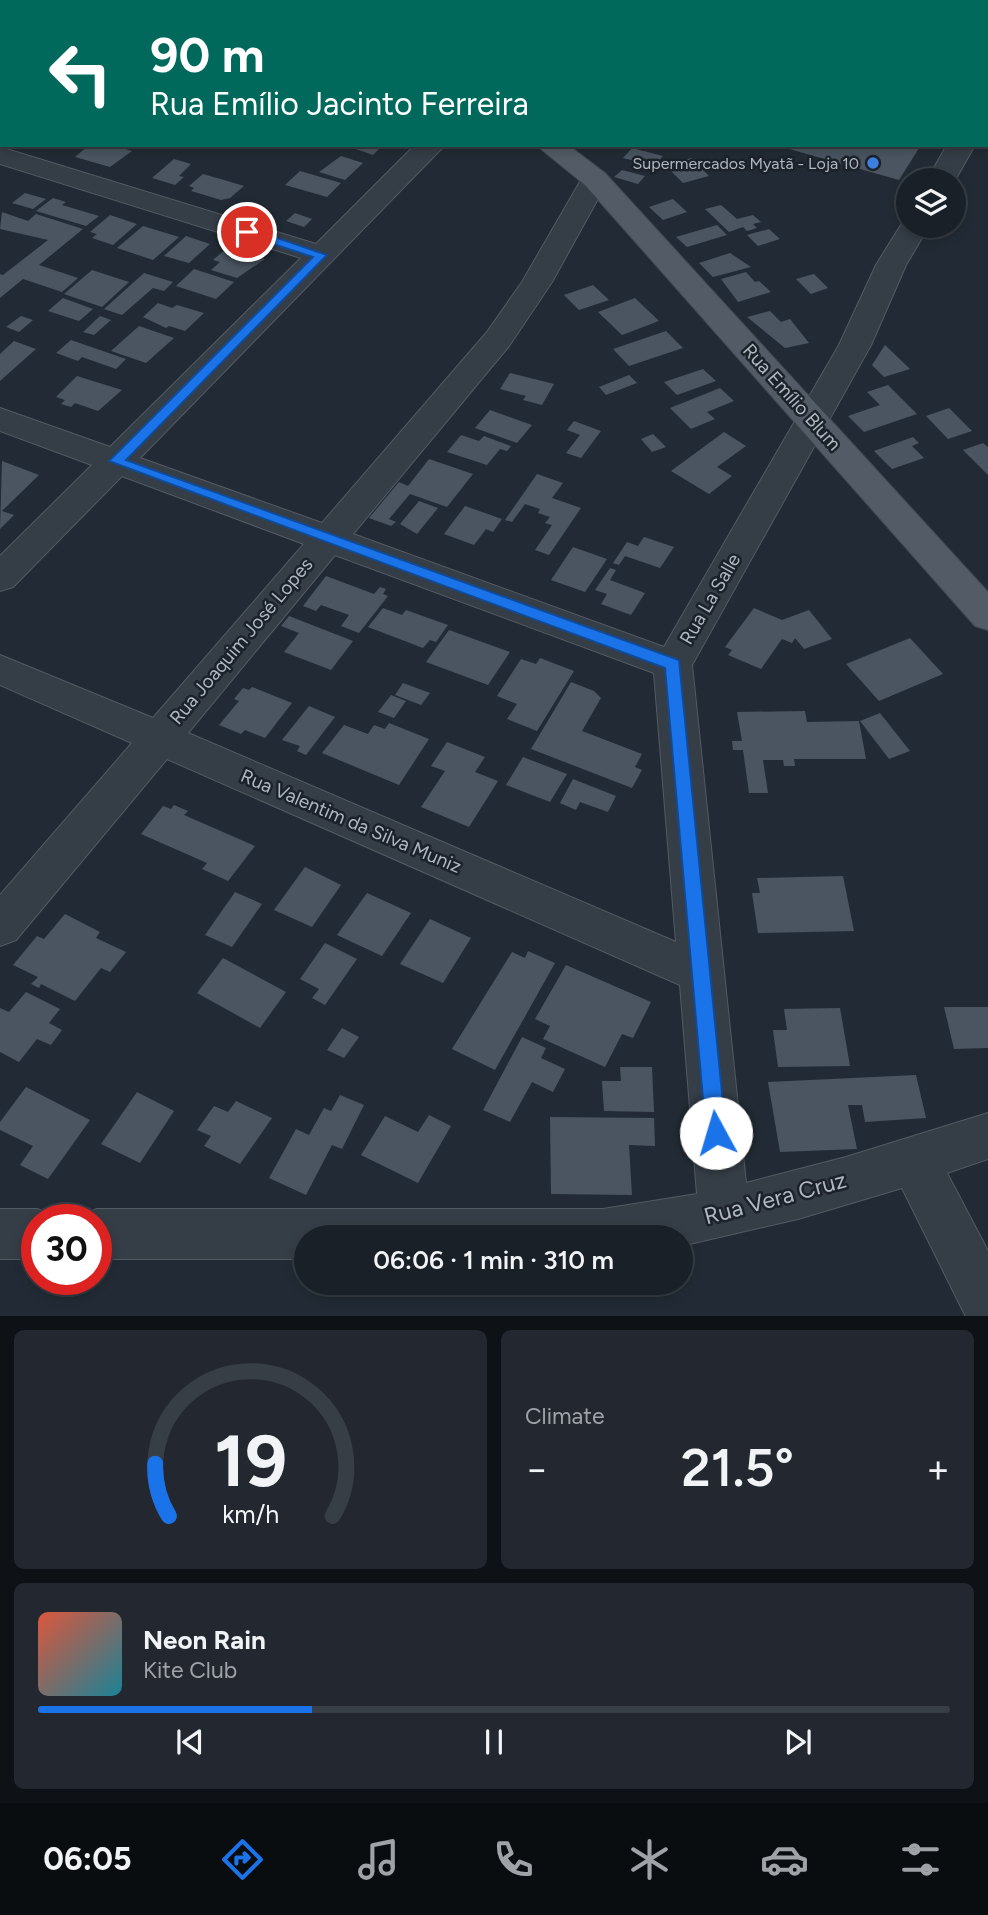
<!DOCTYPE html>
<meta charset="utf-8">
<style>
:root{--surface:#1a2028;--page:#232830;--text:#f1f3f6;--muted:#9fa3a8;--line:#383e45;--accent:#1a73e8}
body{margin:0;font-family:Figtree,sans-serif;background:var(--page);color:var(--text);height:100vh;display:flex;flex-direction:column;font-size:26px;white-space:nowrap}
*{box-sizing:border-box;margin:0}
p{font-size:23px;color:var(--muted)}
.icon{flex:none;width:38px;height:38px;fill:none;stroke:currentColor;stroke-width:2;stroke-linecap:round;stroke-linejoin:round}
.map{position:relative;height:1316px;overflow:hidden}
.panel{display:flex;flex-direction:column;gap:14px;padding:14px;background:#0e1216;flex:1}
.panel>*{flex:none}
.top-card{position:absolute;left:0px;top:0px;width:989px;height:147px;box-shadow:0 4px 10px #0003,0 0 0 2px var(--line);background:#00695c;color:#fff;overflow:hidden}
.controls{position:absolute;left:896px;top:168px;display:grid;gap:14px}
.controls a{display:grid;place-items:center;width:70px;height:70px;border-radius:50%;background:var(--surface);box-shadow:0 4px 10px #0003,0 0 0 2px var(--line);font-size:35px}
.speed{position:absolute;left:21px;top:1204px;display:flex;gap:14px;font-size:35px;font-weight:700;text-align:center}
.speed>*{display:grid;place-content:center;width:91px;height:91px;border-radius:50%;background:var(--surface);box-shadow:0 4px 10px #0003,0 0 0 2px var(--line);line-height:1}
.speed .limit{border:10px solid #d22;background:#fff;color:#111}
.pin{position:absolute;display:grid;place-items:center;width:60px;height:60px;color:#fff;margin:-30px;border:4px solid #fff;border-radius:50%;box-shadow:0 2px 7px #0007}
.me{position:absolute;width:77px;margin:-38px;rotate:354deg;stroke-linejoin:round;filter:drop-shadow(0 0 5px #0008)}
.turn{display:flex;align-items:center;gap:24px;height:147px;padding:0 35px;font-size:32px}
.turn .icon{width:91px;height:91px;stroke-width:2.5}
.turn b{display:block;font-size:49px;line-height:60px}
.big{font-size:52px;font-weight:600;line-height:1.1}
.panel .tile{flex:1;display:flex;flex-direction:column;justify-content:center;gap:10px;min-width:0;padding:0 24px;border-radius:10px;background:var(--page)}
.panel .dial{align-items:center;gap:0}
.dial svg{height:182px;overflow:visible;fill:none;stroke:var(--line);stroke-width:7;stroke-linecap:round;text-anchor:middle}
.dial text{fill:var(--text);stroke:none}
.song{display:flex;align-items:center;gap:21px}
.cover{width:84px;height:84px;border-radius:10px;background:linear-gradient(135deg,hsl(10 70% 55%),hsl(190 70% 35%))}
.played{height:7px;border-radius:4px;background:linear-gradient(90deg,var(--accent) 30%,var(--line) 30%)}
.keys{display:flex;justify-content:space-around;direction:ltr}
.heat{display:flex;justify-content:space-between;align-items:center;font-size:38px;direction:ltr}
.panel .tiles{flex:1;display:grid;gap:14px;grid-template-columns:1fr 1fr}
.tile:last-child{grid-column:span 2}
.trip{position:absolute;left:294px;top:1225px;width:399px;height:70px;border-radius:35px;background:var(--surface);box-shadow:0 4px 10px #0003,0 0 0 2px var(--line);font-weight:600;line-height:70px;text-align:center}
.tab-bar{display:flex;height:112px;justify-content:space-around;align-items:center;background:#0a0d10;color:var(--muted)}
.tab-bar .icon{width:49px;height:49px}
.tab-bar .selected{color:var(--accent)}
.tab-bar b{font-size:32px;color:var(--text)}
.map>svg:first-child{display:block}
.building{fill:#4a5561}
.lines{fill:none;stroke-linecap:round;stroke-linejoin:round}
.minor-casing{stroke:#535a64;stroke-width:2}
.major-casing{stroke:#3f464f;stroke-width:2}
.minor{fill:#353d46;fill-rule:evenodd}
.major{fill:#535c66;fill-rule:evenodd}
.route{fill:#1a73e8;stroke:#114b97;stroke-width:2}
.shop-dot{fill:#3f7fe0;stroke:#1b222a;stroke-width:2.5}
.labels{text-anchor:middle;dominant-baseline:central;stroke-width:5;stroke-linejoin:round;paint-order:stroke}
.far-poi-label{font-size:16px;fill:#b0b7c2;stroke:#1b222a;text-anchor:end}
.street-label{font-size:19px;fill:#b0b7c2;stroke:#1b222a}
.near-street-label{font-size:23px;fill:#b0b7c2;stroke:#1b222a}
</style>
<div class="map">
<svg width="988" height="1317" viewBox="0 0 988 1317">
<rect width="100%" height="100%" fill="#222b35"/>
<!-- building -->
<g class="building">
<path d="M89,145H113L132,151L110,167L75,157Z"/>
<path d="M344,145H383L373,155Z"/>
<path d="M775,145H921L899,180Z"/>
<path d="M632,148L663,156L654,166L623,158Z"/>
<path d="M341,156L363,163L345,180L319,172Z"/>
<path d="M691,158L709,176L683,183L666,166Z"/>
<path d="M174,159L191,164L179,176L184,177L175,185L152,178Z"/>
<path d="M622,170L645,176L638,184L614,177Z"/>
<path d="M300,171L341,183L327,197L285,185Z"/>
<path d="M203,174L224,180L244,186L230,198L221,200L191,191L194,188L189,186Z"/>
<path d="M25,193L46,199L33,209L12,203Z"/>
<path d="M53,198L66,202L62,205L99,216L86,226L36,211Z"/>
<path d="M673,199L687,212L663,220L649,207Z"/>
<path d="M721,205L737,219L753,215L761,222L753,224L757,228L747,231L743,227L729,232L705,209Z"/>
<path d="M2,212L28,221L36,214L83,229L39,265L78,278L62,292L23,279L0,298V274L3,275L48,240L0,229Z"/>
<path d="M295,213L312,219L304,227L286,221Z"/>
<path d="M110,215L137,224L113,245L92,238L97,234L90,232Z"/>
<path d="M717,225L727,235L687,247L676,237Z"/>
<path d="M143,226L179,237L153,260L117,248Z"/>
<path d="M769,229L780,239L758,246L747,235Z"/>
<path d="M186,236L210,244L189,263L164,256Z"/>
<path d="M228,247L265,259L237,278L211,270L220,262L213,260Z"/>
<path d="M730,253L751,267L713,277L699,263Z"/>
<path d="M194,269L234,282L216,299L176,286Z"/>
<path d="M92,270L129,282L102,307L64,294Z"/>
<path d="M746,272L755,282L759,281L771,292L738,302L721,279Z"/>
<path d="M144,273L173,282L164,291L153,288L122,315L104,309Z"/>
<path d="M814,274L828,288L811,294L796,279Z"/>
<path d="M593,285L609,300L579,310L564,295Z"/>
<path d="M63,298L93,309L79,321L48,311Z"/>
<path d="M635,298L659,321L622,335L598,312Z"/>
<path d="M158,303L172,308L177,305L204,313L185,331L169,326L166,328L143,317Z"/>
<path d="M770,311L781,322L790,319L809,343L785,348L747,317Z"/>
<path d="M21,316L33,320L19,332L6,327Z"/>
<path d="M100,316L111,320L94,335L83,332Z"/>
<path d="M139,326L174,338L146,363L111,351Z"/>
<path d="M666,331L683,348L629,366L613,349Z"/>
<path d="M71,340L126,359L116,369L82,357L78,361L56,353Z"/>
<path d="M14,341L36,349L0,381V354Z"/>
<path d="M885,345L910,369L884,377L872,365Z"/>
<path d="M703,369L716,381L677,395L664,382Z"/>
<path d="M510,373L554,384L542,405L523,400L526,396L500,389Z"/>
<path d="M629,375L637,383L606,395L599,387Z"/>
<path d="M77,376L122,390L98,411L75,403L71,407L61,404L65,400L56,397Z"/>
<path d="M888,385L917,414L864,432L848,416L880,405L867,392Z"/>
<path d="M720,388L734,401L707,412L715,419L691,429L670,408Z"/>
<path d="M949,408L972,431L948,439L926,416Z"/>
<path d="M490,410L532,425L517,443L475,428Z"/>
<path d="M574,421L601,431L581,458L566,453L580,435L567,430Z"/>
<path d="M724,432L746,446L717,467L732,476L709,494L671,471Z"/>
<path d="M653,434L666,447L652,452L641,439Z"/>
<path d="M461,435L479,441L484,436L511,446L507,451L500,449L487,465L447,452Z"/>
<path d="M913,437L919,443L912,446L924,458L892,469L874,451Z"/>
<path d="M983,443L988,447V475L963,450Z"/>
<path d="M429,459L473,474L447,507L410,494L389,519L396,522L391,526L369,518L399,482L408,486Z"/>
<path d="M2,461L39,475L2,511L14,515L0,529Z"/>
<path d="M537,474L563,483L552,498L581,508L549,555L535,550L552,525L545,523L550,517L538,513L540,509L525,504L512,522L505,520Z"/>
<path d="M419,501L438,508L417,534L400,524Z"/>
<path d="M465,506L502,519L493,532L486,529L474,545L444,534Z"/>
<path d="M644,537L674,547L660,568L625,556L619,565L613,563L627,542L638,546Z"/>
<path d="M573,547L607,559L585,592L551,580Z"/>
<path d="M610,568L616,570L610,580L645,593L631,615L601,604L607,594L595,590Z"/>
<path d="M326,576L374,594L380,587L386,589L383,594L388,596L359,633L341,626L349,615L321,605L316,611L303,606Z"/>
<path d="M383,608L402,615L406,610L448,625L436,642L430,640L423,648L368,627Z"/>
<path d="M754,608L782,620L809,610L832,639L804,649L795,638L792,643L782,639L761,669L728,655L732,650L725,647Z"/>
<path d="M289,616L353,641L331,670L284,652L299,633L281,626Z"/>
<path d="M449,630L510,652L488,685L426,662Z"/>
<path d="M910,638L943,674L879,701L846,664Z"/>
<path d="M540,658L574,671L537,731L507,719L517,704L497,696L521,659L536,664Z"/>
<path d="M571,682L594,691L601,698L582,731L642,754L635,767L642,770L632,788L531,749Z"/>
<path d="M403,683L430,693L421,705L395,695Z"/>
<path d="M252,687L292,703L265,738L245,730L241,734L219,725L239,701L234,699L243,688L249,690Z"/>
<path d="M391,695L406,701L394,718L378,712Z"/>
<path d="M309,706L335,717L306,755L297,751L300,746L282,740Z"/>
<path d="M805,711L807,722L859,721L866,759H794L795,766H784L783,760H763L768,793H749L743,750H733L732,741H742L737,712Z"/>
<path d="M880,713L910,751L889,759L860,721Z"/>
<path d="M389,723L429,739L399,785L322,753L344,725L368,734L374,725L385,729Z"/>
<path d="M447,742L485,757L475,772L498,781L469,827L421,807L445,771L431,766Z"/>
<path d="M523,757L567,774L550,802L506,785Z"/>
<path d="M573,779L616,796L608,812L580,802L576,810L560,803Z"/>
<path d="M174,805L188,811L184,815L255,846L228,881L202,869L207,863L141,834L163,806L171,809Z"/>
<path d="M305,867L341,885L312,927L274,910Z"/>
<path d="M843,876L854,931L758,933L752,893H760L757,878Z"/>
<path d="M235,892L262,904L232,947L205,935Z"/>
<path d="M367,893L411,913L382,956L337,935Z"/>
<path d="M65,914L100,932L96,938L126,952L110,972L101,968L75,1001L41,984L39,988L31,984L38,977L13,965L37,936L44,939Z"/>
<path d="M430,919L471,938L443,983L400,964Z"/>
<path d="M325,943L357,959L325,1005L312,998L319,989L300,979Z"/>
<path d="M528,951L555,963L495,1070L452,1049L512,952L525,958Z"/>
<path d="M223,958L286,992L260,1028L197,993Z"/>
<path d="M566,965L651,1002L633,1038L622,1034L605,1067L543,1039L550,1026L535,1019Z"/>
<path d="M26,992L60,1009L49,1023L62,1030L51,1045L37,1039L19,1062L0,1052V1008L9,1012Z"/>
<path d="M944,1007H988V1048L954,1049Z"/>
<path d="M840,1008L850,1066L778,1067L773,1030H787L784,1009Z"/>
<path d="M342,1028L359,1037L344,1058L327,1050Z"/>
<path d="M522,1037L546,1048L541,1058L565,1069L553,1092L532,1082L510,1122L483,1110Z"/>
<path d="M620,1067H652L654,1112L604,1111L602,1081H621Z"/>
<path d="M916,1075L926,1118L865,1122L862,1105H848L857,1149L780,1152L768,1082Z"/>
<path d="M26,1087L90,1120L48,1179L20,1165L33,1146L0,1130V1122Z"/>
<path d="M137,1092L174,1111L140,1163L101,1144Z"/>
<path d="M340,1095L364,1105L342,1149L332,1145L306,1195L269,1178L296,1129L309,1135L324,1108L331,1111Z"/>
<path d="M236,1101L272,1118L240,1164L204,1146L211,1136L197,1130L214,1106L228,1112Z"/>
<path d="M429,1115L451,1126L418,1183L361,1155L385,1116L418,1132Z"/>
<path d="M550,1117L654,1118L655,1146L629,1145L632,1195L551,1194Z"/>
</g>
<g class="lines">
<defs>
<g id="minor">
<path d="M33,0H62L63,2H34Z"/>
<path d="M225,0H251L224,2Z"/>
<path d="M418,0H443L444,2H419Z"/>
<path d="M988,92V109H987V92Z"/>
<path d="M415,145H445L140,458L322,523L487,332L522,282L585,173L595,171L605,173L609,179L552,282L509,346L353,534L664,647L839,345L876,265L904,220L908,219V226H929L906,265L871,345L692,665L746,1183L846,1157L988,1113V1159L947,1173L988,1251V1317H966L902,1188L798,1219L681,1246V1237H306V1259H96V1220H77L96,1209H603L697,1194L680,985L167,759L16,940L0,946V895L132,743L0,685V655L153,718L304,544L122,476L13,587L0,591V556L92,465L0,431V408L110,447L301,258L0,164V147L316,244ZM335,555L654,673L676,942L188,733Z"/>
<path d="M947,145H975L954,182L927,180Z"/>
<path d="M0,1209H37L55,1216L56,1220H37V1259H0Z"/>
</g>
<g id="major">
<path d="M606,0H631L605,2Z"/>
<path d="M729,0H754L728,2Z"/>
<path d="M536,145H568L605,173L988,592V630L975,626L585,185Z"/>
</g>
</defs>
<!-- minor casing -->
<use href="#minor" class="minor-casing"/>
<!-- major casing -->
<use href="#major" class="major-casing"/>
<!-- minor -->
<use href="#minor" class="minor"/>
<!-- major -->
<use href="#major" class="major"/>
</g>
<!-- route -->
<path class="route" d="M242,229H251L327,255L126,460L679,660L726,1133L723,1139L716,1142L709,1139L706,1133L665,668L109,461L313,257L242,234Z"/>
<!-- markers -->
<circle class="shop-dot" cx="873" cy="163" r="7"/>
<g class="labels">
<!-- far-poi labels -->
<g class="far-poi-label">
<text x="859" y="163">Supermercados Myatã - Loja 10</text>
</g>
<!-- street labels -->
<g class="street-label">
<text transform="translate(792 397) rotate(48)">Rua Emílio Blum</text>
<text transform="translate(710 599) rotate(-60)">Rua La Salle</text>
<text transform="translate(241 641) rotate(-50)">Rua Joaquim José Lopes</text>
<text transform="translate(351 821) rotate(23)">Rua Valentim da Silva Muniz</text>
</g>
<!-- near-street labels -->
<g class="near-street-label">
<text transform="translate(775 1198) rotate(-15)">Rua Vera Cruz</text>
</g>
</g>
</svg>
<div class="controls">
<a><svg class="icon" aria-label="layers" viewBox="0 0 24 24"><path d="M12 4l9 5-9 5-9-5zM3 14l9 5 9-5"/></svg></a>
</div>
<div class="speed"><div class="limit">30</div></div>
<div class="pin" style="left:247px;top:232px;background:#d93025"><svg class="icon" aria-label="arrive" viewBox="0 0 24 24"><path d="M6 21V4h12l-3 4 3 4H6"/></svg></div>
<svg class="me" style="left:716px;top:1133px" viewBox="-20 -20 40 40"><circle r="19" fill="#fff"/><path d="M0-13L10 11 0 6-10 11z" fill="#1a73e8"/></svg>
<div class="trip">06:06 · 1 min · 310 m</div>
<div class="top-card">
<div class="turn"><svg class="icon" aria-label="left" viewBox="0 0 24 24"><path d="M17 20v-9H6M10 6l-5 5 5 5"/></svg><div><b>90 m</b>Rua Emílio Jacinto Ferreira</div></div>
</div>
</div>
<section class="panel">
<div class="tiles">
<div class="tile dial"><svg viewBox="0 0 100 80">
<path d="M14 69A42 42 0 1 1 86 69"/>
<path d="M14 69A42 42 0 0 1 8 46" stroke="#1a73e8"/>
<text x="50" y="56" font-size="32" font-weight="700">19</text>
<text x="50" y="72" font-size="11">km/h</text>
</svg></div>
<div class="tile"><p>Climate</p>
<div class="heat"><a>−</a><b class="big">21.5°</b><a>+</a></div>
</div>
<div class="tile">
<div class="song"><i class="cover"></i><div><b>Neon Rain</b><p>Kite Club</p></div></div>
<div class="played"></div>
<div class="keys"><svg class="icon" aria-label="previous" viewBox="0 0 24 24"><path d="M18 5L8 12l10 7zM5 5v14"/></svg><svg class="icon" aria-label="pause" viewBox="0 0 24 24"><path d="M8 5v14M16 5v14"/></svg><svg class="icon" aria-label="next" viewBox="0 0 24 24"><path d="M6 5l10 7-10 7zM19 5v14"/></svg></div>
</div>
</div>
</section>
<nav class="tab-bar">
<b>06:05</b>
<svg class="icon selected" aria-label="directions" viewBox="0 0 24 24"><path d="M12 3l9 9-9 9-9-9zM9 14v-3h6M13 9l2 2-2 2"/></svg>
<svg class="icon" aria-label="music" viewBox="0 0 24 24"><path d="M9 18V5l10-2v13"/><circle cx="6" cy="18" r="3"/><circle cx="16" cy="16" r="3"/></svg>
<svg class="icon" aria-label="phone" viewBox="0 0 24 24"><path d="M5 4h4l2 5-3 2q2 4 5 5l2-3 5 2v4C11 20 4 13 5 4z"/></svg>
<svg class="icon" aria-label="climate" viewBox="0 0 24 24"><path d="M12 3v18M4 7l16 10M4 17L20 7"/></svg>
<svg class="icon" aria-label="car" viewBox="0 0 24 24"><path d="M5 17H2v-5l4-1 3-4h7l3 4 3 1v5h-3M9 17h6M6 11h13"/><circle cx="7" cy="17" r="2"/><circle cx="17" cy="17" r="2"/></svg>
<svg class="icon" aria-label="filters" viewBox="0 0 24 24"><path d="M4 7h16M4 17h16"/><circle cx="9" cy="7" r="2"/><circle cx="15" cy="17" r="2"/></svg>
</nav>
